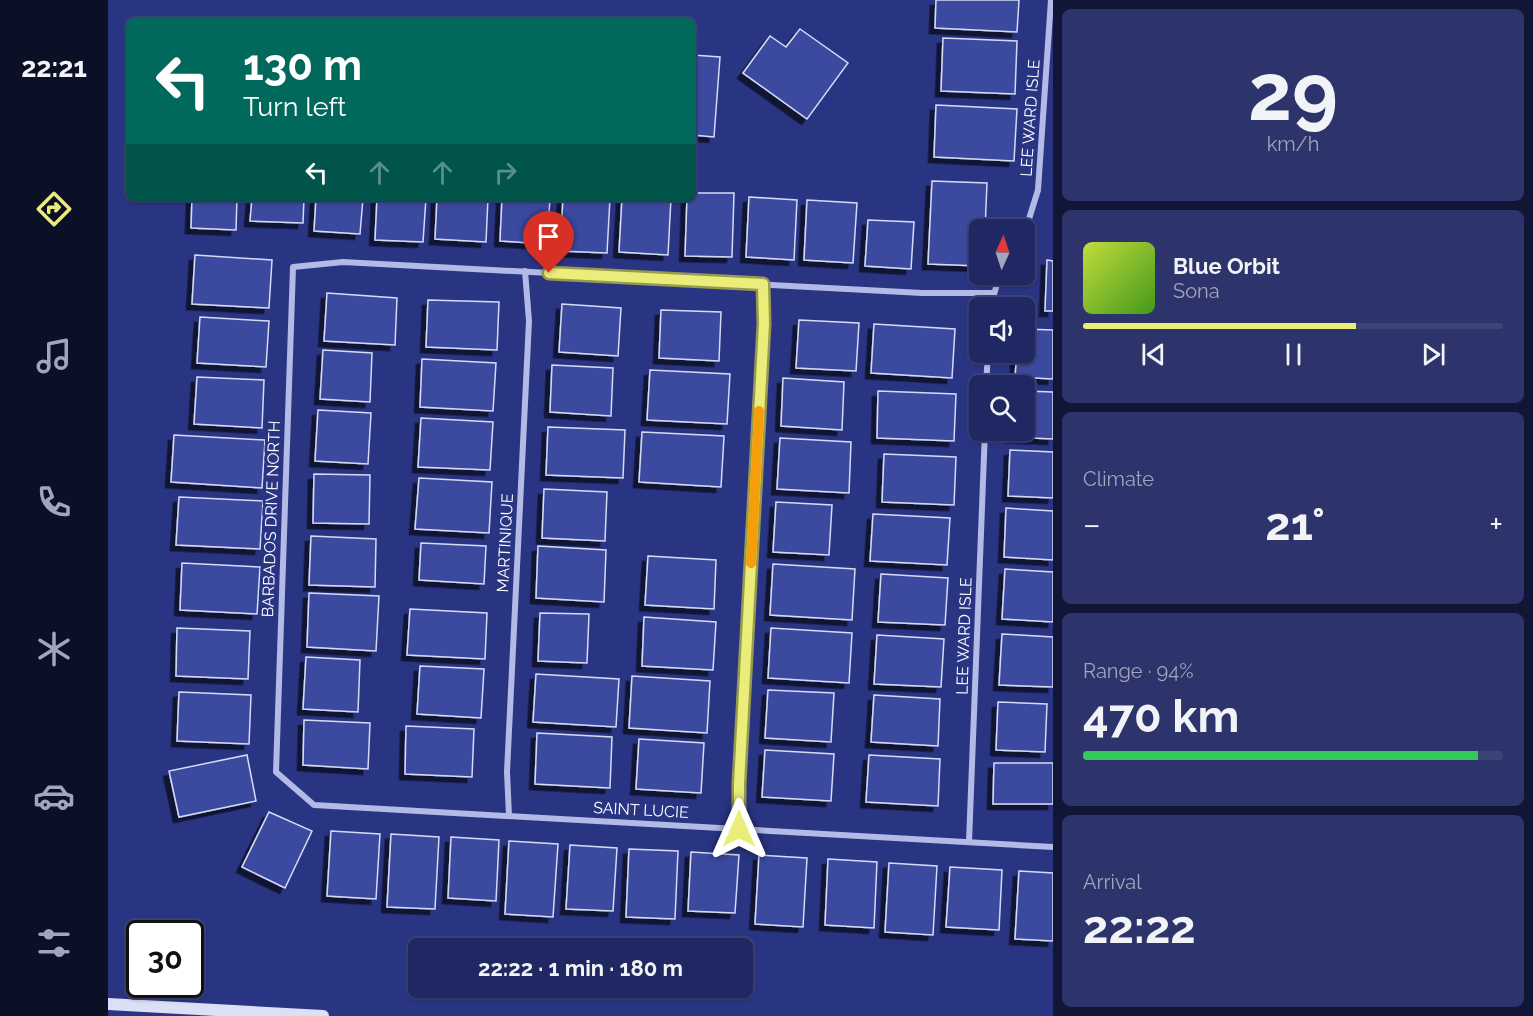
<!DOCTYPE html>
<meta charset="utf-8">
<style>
:root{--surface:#1f2862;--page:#2c346b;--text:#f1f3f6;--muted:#a1a6be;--line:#3c4477;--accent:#ebed7a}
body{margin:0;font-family:Raleway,sans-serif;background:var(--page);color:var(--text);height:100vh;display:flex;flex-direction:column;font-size:22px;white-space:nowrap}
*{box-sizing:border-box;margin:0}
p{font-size:20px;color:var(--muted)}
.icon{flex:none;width:33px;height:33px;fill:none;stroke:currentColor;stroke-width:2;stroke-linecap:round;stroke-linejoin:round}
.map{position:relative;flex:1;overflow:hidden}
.side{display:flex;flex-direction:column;gap:9px;padding:9px;background:#111636;width:480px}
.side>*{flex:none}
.banner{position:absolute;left:18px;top:18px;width:570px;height:183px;border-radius:9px;box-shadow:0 2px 4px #0004,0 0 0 2px var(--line);background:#00695c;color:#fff;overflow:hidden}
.needle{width:39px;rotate:3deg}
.controls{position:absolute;left:861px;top:219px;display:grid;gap:12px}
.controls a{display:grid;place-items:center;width:66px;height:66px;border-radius:9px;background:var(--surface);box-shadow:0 2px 4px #0004,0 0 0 2px var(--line);font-size:30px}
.speed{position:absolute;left:18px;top:920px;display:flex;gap:12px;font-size:30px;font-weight:700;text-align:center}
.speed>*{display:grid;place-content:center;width:78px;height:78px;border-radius:50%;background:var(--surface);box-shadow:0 2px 4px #0004,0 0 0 2px var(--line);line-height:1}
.speed .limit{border:3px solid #111;border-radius:9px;background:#fff;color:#111}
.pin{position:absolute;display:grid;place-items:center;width:51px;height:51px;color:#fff;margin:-62px -26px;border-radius:50% 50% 50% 0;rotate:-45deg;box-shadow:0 0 6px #0007}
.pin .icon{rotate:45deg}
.me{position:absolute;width:66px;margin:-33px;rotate:0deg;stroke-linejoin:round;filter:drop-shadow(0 0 4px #0008)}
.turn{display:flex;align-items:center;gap:21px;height:126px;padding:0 18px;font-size:27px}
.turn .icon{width:78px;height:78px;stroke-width:2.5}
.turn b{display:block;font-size:42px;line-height:51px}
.lanes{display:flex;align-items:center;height:57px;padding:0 18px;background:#0003;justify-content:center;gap:30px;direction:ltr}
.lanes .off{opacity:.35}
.big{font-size:45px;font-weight:700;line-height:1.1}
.side .widget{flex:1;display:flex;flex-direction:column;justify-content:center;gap:9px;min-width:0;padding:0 21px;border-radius:9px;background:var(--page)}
.side .dial{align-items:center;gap:0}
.dial b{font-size:78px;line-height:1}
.song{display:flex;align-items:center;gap:18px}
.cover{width:72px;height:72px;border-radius:9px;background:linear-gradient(135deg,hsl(70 70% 55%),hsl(100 70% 35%))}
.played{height:6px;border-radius:3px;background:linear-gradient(90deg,var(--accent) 65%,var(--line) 65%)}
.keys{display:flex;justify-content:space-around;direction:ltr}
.heat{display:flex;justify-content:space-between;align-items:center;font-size:33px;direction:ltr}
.charge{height:9px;border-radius:4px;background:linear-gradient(90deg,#34c759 94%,var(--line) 0)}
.trip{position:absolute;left:300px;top:938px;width:345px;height:60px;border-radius:9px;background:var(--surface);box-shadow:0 2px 4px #0004,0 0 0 2px var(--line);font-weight:700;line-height:60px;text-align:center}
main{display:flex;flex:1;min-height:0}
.menu{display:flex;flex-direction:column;width:108px;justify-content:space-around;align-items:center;background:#0c1027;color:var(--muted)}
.menu .icon{width:42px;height:42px}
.menu .on{color:var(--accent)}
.menu b{font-size:27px;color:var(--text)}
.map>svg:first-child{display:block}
.building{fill:#3a489f;stroke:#d6dbf5;stroke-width:1.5;filter:url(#shadow)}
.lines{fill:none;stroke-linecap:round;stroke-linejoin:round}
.street{stroke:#b3bae6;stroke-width:6}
.secondary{stroke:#dce0f6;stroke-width:12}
.route-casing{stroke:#999a4f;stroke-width:15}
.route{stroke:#ebed7a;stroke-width:10}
.slow{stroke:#f59e0b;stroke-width:10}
.labels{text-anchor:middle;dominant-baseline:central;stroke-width:6;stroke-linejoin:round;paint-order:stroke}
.street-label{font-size:16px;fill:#fff;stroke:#293583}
</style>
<main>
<nav class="menu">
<b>22:21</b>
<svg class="icon on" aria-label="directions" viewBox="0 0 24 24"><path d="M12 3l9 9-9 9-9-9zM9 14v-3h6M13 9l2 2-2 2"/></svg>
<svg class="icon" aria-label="music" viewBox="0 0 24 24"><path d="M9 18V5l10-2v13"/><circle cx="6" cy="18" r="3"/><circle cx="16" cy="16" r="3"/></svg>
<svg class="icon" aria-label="phone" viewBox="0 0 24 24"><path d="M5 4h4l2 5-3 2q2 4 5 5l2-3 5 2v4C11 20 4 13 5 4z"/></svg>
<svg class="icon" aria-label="climate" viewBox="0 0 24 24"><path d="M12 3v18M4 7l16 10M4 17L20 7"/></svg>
<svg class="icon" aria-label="car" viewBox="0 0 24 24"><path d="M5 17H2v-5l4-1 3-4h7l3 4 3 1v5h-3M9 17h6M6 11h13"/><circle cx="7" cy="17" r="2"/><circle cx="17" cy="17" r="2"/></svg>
<svg class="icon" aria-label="filters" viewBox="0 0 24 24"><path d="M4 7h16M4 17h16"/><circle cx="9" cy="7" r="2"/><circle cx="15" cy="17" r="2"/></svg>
</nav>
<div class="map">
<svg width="945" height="1016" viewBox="0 0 945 1016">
<defs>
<filter id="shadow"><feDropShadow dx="-5.5" dy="5.5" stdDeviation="0" flood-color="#0009"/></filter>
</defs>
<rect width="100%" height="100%" fill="#293583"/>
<!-- building -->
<g class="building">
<path d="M828,0H911L909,32L827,28Z"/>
<path d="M692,29L740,63L699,119L635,73L662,36L678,47Z"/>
<path d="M835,38L909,41L907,94L833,91Z"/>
<path d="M585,55L612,57L606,137L585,135Z"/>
<path d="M828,105L909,109L906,161L826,157Z"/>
<path d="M824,181L879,183L877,230H872V266L820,264Z"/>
<path d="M585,193H626L624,257L577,256L579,198H585Z"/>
<path d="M641,197L689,200L686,260L638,257Z"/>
<path d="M84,198H129L128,230L83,228Z"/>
<path d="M144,198H196L195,223L142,221Z"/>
<path d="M208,198H255L252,234L206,231Z"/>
<path d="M269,198H318L315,242L267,240Z"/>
<path d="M329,198H380L378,242L327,239Z"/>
<path d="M394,198H442L439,244L392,241Z"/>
<path d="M455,198H502L499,253L452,251Z"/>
<path d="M514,198H563L560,255L511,252Z"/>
<path d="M699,200L749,203L745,263L696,260Z"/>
<path d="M760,220L806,222L803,269L757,266Z"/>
<path d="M87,255L164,260L161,308L84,304Z"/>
<path d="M939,260L945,261V311H937Z"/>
<path d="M219,293L289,298L287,345L216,341Z"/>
<path d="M320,300L391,302L389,350L318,347Z"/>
<path d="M454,304L513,308L510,356L451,352Z"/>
<path d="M553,310L613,312L611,361L551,358Z"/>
<path d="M92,317L161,321L158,367L89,363Z"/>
<path d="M691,320L751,323L748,371L688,368Z"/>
<path d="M766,324L847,329L844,378L763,373Z"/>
<path d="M916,329L945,330V379L907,377L909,352H916Z"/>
<path d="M215,350L264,353L262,402L212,399Z"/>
<path d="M314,359L388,363L385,411L312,407Z"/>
<path d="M444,365L505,368L503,416L442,412Z"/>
<path d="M542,370L622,374L619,424L539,420Z"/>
<path d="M89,377L156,380L154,428L86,424Z"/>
<path d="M675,378L736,382L734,430L673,426Z"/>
<path d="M770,391L848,394L846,441L769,438Z"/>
<path d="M916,391L945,392V439L903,437V430H916Z"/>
<path d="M210,410L263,413L260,464L207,461Z"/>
<path d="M313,418L385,422L382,470L310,467Z"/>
<path d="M440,427L517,430L515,478L438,475Z"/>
<path d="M534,432L616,436L613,487L531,482Z"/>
<path d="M66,435L157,440L154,488L63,482Z"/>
<path d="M672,438L743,442L741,493L669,489Z"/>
<path d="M902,450L945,452V498L900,496Z"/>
<path d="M776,454L848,457L846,505L774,502Z"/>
<path d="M206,474L262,475L261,524L205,523Z"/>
<path d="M311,478L384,482L381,533L307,529Z"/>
<path d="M436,489L499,492L497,541L434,538Z"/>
<path d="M71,497L155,501L152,549L68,545Z"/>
<path d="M668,502L724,505L721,555L665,552Z"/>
<path d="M898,508L945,511V560L896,557Z"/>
<path d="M765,514L842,518L839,565L762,561Z"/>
<path d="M203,536L268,539L267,587L201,585Z"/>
<path d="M313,543L378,546L376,584L311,580Z"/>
<path d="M430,546L498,550L496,602L428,598Z"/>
<path d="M540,556L608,560L606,609L537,605Z"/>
<path d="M74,563L152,567L149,614L72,610Z"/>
<path d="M665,564L747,569L744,620L662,615Z"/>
<path d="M897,569L945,572V622L894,619Z"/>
<path d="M773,574L840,578L837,625L770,622Z"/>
<path d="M201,593L271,596L268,651L199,647Z"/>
<path d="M302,609L379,613L377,659L299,655Z"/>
<path d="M432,613L481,614L479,663L430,661Z"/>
<path d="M536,617L608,622L605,670L534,666Z"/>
<path d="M69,628L142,631L140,679L68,676Z"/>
<path d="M663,628L744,633L741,683L660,678Z"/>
<path d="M894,634L945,637V687L891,685Z"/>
<path d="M769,635L836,639L833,687L766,684Z"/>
<path d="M198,657L252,660L250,712L195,709Z"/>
<path d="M312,666L376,669L373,718L309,714Z"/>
<path d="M428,674L511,679L508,727L425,722Z"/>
<path d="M524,676L602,681L599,733L521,728Z"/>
<path d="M660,690L726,693L723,742L657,738Z"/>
<path d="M71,692L143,695L141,744L69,741Z"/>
<path d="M766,695L832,699L830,746L763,742Z"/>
<path d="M890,702L939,704L937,752L888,750Z"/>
<path d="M196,720L262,723L260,769L195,765Z"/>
<path d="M298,726L366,729L364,777L297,774Z"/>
<path d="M429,733L504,737L502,788L427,784Z"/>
<path d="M531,739L596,743L593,793L528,789Z"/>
<path d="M657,750L726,754L723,801L654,797Z"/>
<path d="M139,755L148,801L71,817L61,771Z"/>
<path d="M761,755L832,759L830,806L758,802Z"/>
<path d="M886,763H945V804H885Z"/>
<path d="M161,812L204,831L177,888L134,867Z"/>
<path d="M223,831L272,834L268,899L219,896Z"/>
<path d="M283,834L331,837L327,909L279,907Z"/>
<path d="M343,837L391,840L388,901L340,898Z"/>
<path d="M401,841L450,844L445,917L397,914Z"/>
<path d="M462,845L509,848L505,911L458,909Z"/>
<path d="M521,849L570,851L567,919L518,917Z"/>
<path d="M583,852L631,855L627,913L580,911Z"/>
<path d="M651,855L699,858L695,927L647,924Z"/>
<path d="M720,859L769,862L766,928L717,925Z"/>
<path d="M781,863L829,866L825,935L777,932Z"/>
<path d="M842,867L894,870L891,930L838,927Z"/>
<path d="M911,871L945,873V941L907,939Z"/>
</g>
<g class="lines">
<!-- street -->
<g class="street">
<path d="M916,235L930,190L943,0"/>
<path d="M886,293H814L235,262L185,267L168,772L206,805L945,847"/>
<path d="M882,308L892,274"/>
<path d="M878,386L880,352"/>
<path d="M401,816L399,772L421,321L417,271"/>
<path d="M631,829V784L656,324L655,284"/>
<path d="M861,842L877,430"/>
</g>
<!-- secondary -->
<path class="secondary" d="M0,1004L215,1016"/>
</g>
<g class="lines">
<defs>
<path id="route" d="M441,273L655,284L656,324L631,784V829"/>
</defs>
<!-- route casing -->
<use href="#route" class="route-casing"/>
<!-- route -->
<use href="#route" class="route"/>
<!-- slow -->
<path class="slow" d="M643,563L651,411"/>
</g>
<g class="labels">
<!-- street labels -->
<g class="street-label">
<text transform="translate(922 118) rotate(-86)">LEE WARD ISLE</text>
<text transform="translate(163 519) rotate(-88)">BARBADOS DRIVE NORTH</text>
<text transform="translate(397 543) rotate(-87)">MARTINIQUE</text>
<text transform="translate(856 636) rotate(-88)">LEE WARD ISLE</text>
<text transform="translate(533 810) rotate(3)">SAINT LUCIE</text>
</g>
</g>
</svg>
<div class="controls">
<a><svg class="needle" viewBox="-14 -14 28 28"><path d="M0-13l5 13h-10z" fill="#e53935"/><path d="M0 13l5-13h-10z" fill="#a1a6be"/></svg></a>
<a><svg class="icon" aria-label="sound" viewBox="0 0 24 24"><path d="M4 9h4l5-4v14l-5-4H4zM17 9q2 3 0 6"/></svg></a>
<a><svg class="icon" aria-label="search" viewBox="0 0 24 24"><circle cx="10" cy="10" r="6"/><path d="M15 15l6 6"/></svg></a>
</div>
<div class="speed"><div class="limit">30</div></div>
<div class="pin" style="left:441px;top:273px;background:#d93025"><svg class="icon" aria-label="arrive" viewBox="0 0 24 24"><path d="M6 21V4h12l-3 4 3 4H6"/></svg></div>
<svg class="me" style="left:631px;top:829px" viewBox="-20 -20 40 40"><path d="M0-17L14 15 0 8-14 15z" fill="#ebed7a" stroke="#fff" stroke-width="4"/></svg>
<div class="trip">22:22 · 1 min · 180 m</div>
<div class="banner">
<div class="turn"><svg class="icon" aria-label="left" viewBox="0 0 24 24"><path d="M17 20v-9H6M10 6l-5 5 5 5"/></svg><div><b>130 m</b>Turn left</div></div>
<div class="lanes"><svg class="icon" aria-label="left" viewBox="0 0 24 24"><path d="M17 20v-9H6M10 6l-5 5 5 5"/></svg><svg class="icon off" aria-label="ahead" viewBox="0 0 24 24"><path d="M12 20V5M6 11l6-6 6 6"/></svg><svg class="icon off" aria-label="ahead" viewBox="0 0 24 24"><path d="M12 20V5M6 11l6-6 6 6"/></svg><svg class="icon off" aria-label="right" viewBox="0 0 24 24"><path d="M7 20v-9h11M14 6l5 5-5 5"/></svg></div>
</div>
</div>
<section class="side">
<div class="widget dial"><b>29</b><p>km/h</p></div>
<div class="widget">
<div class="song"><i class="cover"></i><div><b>Blue Orbit</b><p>Sona</p></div></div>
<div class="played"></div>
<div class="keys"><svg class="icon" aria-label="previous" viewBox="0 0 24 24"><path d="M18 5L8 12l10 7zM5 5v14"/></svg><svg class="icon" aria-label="pause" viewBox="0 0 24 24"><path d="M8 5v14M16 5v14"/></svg><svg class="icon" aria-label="next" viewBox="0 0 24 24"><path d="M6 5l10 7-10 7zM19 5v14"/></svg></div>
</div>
<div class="widget"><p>Climate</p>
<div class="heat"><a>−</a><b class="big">21°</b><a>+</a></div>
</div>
<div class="widget"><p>Range · 94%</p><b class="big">470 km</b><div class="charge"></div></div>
<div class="widget"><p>Arrival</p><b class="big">22:22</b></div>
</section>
</main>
